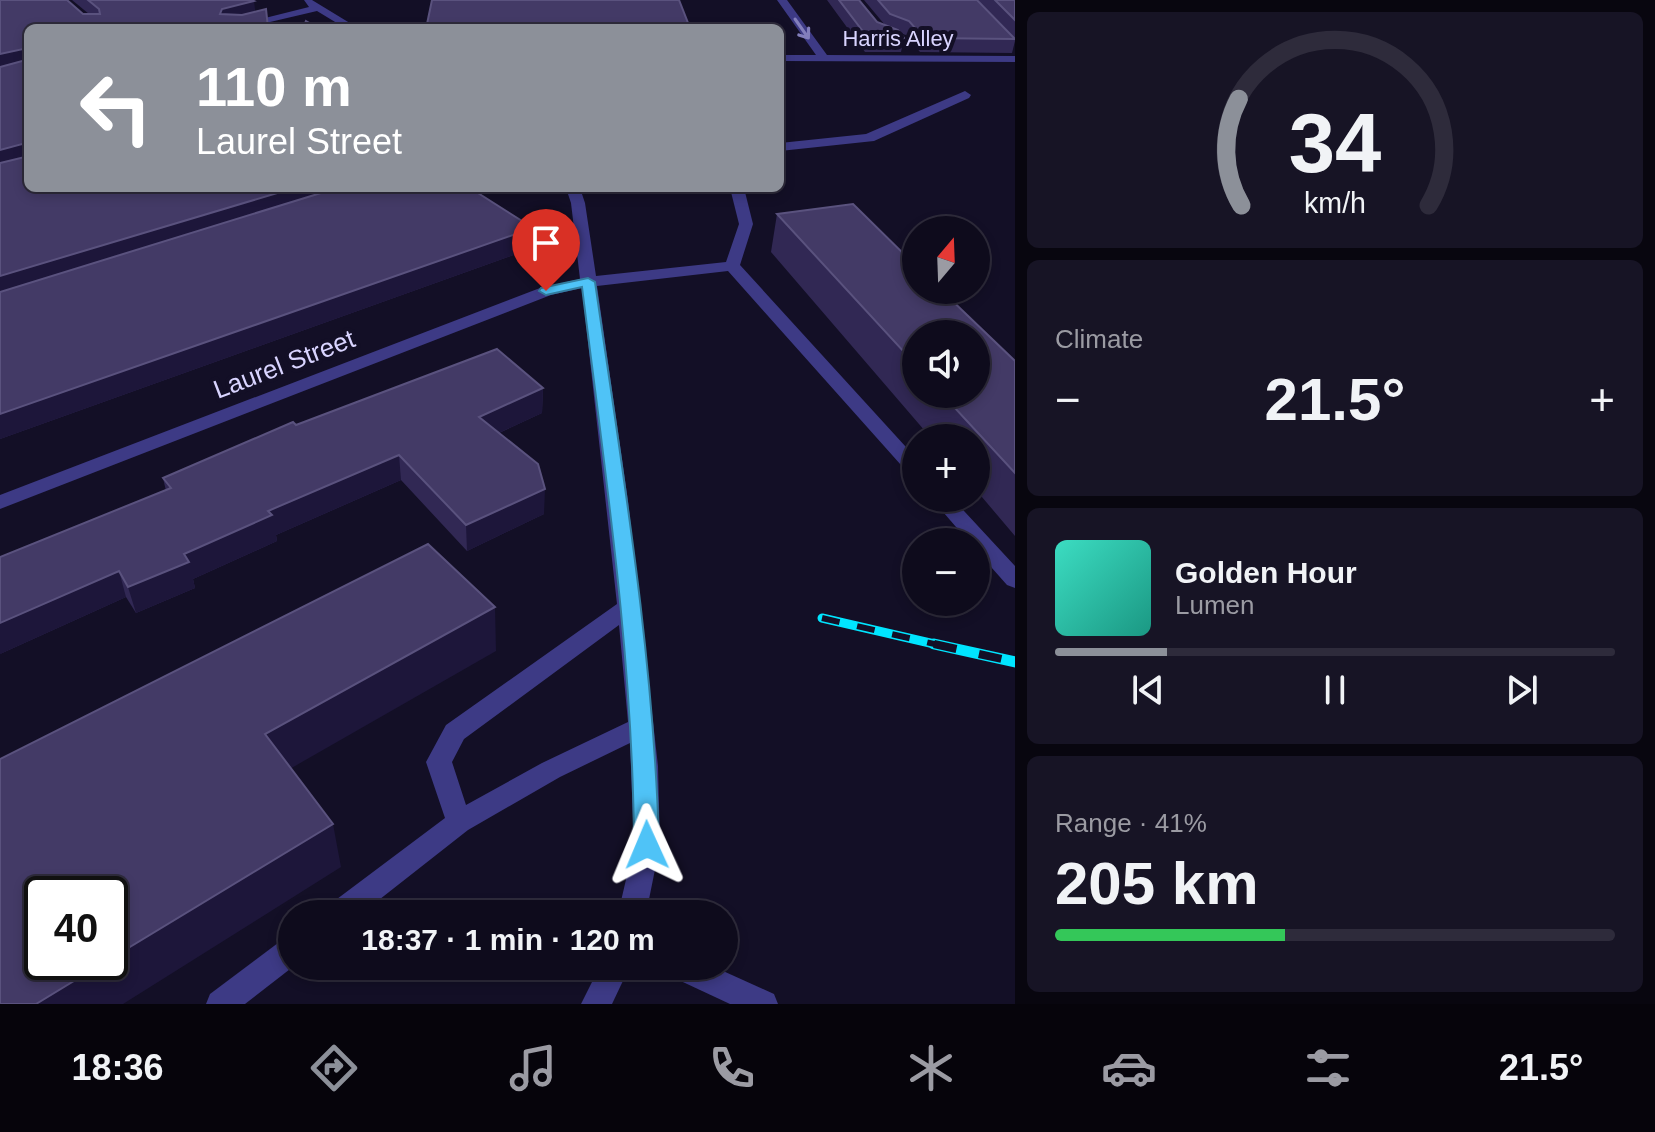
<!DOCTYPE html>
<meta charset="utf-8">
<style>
:root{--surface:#0e0b1c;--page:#171425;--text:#f1f3f6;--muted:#9b9ba3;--line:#2e2b3b;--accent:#8c9099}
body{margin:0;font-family:Helvetica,sans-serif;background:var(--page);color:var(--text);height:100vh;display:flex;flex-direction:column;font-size:30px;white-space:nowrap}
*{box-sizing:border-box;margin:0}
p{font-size:26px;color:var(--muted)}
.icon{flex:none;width:44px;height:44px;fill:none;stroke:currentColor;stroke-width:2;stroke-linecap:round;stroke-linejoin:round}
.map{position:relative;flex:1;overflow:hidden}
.details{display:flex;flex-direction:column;gap:12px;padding:12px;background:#08060f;width:640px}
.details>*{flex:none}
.top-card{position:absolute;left:24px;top:24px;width:760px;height:168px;border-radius:12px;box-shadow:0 4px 12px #0003,0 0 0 2px var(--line);background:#8c9099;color:#fff;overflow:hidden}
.needle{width:52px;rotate:19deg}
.fabs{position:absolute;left:902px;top:216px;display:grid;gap:16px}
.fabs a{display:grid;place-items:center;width:88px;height:88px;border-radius:50%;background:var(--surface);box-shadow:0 4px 12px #0003,0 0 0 2px var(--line);font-size:40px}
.speed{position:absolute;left:24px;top:876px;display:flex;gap:16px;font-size:40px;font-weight:700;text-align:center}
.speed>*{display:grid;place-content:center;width:104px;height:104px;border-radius:50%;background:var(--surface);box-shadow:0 4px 12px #0003,0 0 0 2px var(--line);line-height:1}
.speed .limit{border:4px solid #111;border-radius:12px;background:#fff;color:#111}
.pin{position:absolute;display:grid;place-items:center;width:68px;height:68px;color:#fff;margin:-82px -34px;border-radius:50% 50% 50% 0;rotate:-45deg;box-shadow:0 0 8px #0007}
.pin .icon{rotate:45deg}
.me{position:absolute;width:88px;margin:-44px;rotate:359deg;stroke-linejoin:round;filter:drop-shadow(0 0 6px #0008)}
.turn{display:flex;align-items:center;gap:28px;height:168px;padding:0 40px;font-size:36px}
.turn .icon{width:104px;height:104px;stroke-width:2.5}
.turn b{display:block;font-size:56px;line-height:68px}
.big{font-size:60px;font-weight:700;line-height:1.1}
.details .card{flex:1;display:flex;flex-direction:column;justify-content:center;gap:12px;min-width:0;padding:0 28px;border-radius:12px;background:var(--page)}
.details .dial{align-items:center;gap:0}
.dial svg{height:208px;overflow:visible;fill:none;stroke:var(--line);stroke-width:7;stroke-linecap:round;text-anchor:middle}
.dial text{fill:var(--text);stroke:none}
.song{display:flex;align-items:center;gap:24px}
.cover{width:96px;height:96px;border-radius:12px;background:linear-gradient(135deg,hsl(170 70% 55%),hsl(170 70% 35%))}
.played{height:8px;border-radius:4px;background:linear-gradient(90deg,var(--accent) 20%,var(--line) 20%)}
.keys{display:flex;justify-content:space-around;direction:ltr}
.heat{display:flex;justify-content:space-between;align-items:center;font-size:44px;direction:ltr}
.charge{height:12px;border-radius:6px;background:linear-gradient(90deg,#34c759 41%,var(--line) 0)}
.trip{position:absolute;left:278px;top:900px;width:460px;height:80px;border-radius:40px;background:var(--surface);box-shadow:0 4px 12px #0003,0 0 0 2px var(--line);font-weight:700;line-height:80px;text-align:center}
.menu{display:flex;height:128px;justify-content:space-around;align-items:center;background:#06040b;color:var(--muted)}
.menu .icon{width:56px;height:56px}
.menu .selected{color:var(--accent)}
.menu b{font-size:36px;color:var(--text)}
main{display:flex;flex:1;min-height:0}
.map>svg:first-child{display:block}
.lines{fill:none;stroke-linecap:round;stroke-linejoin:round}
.minor{fill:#3d3a85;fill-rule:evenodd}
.rail-far1-casing{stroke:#00e5ff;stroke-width:9}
.rail-casing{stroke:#00e5ff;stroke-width:11}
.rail-far1{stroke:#130f26;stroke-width:6;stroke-dasharray:18;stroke-linecap:butt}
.rail{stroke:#130f26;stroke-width:8;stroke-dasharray:23;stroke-linecap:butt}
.wall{fill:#312854;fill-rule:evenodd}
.shaded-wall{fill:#1d163a}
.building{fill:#433a66;stroke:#5a527e;stroke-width:2}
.oneway{stroke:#837fbc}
.route{fill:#4fc3f7;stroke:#337fa1;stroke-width:2}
.labels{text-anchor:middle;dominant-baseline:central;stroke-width:8;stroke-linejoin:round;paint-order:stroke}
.far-street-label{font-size:22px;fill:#d9d4ff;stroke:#130f26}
.street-label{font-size:26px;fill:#d9d4ff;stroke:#130f26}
</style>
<main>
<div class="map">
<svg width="1015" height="1004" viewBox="0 0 1015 1004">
<rect width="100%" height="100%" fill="#130f26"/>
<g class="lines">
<!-- minor -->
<g class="minor">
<path d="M304,0H312L358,28H345L317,11L244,28H225L309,7Z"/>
<path d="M777,0H787L827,55L1015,56V62L780,61V55H816Z"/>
<path d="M965,91L971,95L969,98L874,141L780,151V143L866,134Z"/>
<path d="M566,188H580L585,203L596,276L726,262L739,224L730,188H744L753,224L740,265L916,458V476L909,474L728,271L597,286L628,501L658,766L660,845L646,914H618L634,845L630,743L560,777L468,830L361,914H325L329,905L445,818L426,762L446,725L617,604L582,288L551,295L0,509V495L540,288L580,279L571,203ZM619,625L628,722L542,763L466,805L452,762L464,739Z"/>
<path d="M931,498H952L1015,566V588L1007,585L976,550V542H969Z"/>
<path d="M292,936L294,966L245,1004H206L210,994L282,940Z"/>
<path d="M600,966H630L612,1004H581Z"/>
<path d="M665,966H712L774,994L778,1004H730L670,976Z"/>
</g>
<defs>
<path id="rail-far1" d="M822,618L943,646"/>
<path id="rail" d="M934,644L1015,662"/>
</defs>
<!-- rail-far1 casing -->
<use href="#rail-far1" class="rail-far1-casing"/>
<!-- rail casing -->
<use href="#rail" class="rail-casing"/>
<!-- rail-far1 -->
<use href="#rail-far1" class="rail-far1"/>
<!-- rail -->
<use href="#rail" class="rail"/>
</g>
<!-- wall -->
<g class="wall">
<path d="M0,0L83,14H89L72,0H252L255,12L266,9L269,28H28V188L533,248L0,439Z"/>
<path d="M432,0L690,28H427Z"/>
<path d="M827,0H859L877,22L885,25L864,0H977L1015,38V41L1012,53L920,52L906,35L900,33L904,38L901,52H865Z"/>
<path d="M978,0H1015V38Z"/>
<path d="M777,214L1015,361V536L976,490V438H931L771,252ZM916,334L976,394H916Z"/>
<path d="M543,388L542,413L499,433L544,514L467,551L401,480L276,535L277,541L193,579L195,588L136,613L126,597L0,654L166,491L163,478L296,425Z"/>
</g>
<!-- shaded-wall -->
<g class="shaded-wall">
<path d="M254,1L256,17L220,14L222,9Z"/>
<path d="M23,49L27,66L0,72V54Z"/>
<path d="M22,144L27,163L0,170V150Z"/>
<path d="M294,188H360L0,299V276Z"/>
<path d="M533,228V248L0,439V414Z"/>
<path d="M543,388L542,413L479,442V417Z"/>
<path d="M399,455L401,480L276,535L277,541L193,579L195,588L136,613L128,587L184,554L268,511Z"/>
<path d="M545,489L544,514L467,551L466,525Z"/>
<path d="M119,571L126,597L0,654V623Z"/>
<path d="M495,607L496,651L274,778L265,734Z"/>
<path d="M333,824L341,867L123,1004H36L105,962H110V959Z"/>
</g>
<!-- building -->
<g class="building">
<path d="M0,0H67L83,14H100L99,9L88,0H252L254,1L222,9L220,14L242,15L266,9L268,28H28V188H294L0,276V163L25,157L26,147L22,144L0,150V67L26,60V52L23,49L0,54Z"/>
<path d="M432,0H679L690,28H568L567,25L427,24Z"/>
<path d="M839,0H859L877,22L898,30L904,38H868Z"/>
<path d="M878,0H977L1015,39L924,38L909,21L890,14Z"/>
<path d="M995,0H1015V20Z"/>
<path d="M306,21L318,28H303Z"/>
<path d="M337,188H470L533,228L0,414V292Z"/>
<path d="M853,204L916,266V290H941L1015,361V473L942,394H976V334H916V365L777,214Z"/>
<path d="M497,349L543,388L479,417L538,464L545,489L466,525L399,455L268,511L272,515L184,554L189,562L128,587L119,571L0,623V557L171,488L163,478L293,422L296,425Z"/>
<path d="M428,544L495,607L265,734L333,824L110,959V894H42V962H105L36,1004H0V759Z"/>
</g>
<!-- one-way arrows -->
<defs><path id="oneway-shaft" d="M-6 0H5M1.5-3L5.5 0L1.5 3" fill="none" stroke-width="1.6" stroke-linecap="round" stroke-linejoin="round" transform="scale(2)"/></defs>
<use class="oneway" href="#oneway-shaft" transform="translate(802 29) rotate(55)"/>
<!-- route -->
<path class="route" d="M588,278L595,282C622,468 654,656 659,845L655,852L647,855L638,852L634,845C633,658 605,472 582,287L546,295L539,291L541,288Z"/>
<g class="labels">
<!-- far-street labels -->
<g class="far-street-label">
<text x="898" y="38">Harris Alley</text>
</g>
<!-- street labels -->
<g class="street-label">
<text transform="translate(284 364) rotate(-21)">Laurel Street</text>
</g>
</g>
</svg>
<div class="fabs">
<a><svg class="needle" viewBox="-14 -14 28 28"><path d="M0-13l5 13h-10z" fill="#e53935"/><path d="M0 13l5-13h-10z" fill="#9b9ba3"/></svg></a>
<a><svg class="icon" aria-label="sound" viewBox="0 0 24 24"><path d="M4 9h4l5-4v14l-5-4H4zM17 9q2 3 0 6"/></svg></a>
<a>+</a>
<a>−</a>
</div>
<div class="speed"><div class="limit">40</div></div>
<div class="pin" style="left:546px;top:291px;background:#d93025"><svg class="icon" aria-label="arrive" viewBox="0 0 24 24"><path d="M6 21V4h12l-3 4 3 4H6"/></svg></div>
<svg class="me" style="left:647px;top:845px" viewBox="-20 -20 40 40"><path d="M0-17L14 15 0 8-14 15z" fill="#4fc3f7" stroke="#fff" stroke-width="4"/></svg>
<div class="trip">18:37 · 1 min · 120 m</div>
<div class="top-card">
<div class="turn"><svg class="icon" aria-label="left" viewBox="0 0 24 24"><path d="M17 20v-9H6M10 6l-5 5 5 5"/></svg><div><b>110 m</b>Laurel Street</div></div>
</div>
</div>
<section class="details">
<div class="card dial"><svg viewBox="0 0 100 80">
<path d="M14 69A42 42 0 1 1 86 69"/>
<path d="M14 69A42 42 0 0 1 13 28" stroke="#8c9099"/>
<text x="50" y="56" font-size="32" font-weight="700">34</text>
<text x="50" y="72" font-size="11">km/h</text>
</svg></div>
<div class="card"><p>Climate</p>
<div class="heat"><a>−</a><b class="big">21.5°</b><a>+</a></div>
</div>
<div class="card">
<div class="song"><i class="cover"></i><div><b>Golden Hour</b><p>Lumen</p></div></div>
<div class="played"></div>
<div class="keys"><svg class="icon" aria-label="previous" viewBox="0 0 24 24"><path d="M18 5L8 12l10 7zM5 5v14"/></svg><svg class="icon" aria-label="pause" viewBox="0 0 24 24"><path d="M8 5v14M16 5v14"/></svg><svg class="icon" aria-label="next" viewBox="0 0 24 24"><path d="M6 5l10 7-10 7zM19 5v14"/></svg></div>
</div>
<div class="card"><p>Range · 41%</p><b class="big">205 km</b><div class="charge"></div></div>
</section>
</main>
<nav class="menu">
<b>18:36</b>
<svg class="icon selected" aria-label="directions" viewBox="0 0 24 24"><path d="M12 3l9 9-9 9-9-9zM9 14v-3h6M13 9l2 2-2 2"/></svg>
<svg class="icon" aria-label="music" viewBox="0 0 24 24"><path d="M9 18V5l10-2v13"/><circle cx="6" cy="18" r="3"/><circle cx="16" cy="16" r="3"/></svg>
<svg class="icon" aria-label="phone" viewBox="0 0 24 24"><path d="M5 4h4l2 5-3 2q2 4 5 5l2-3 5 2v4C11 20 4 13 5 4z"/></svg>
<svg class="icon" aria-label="climate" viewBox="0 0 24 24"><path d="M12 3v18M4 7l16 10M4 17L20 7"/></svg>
<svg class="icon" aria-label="car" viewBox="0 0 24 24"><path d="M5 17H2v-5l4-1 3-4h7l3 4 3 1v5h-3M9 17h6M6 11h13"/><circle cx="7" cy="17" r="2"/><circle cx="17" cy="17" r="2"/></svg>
<svg class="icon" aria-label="filters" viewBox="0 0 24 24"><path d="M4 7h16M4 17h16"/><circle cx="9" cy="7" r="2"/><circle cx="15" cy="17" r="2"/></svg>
<b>21.5°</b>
</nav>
